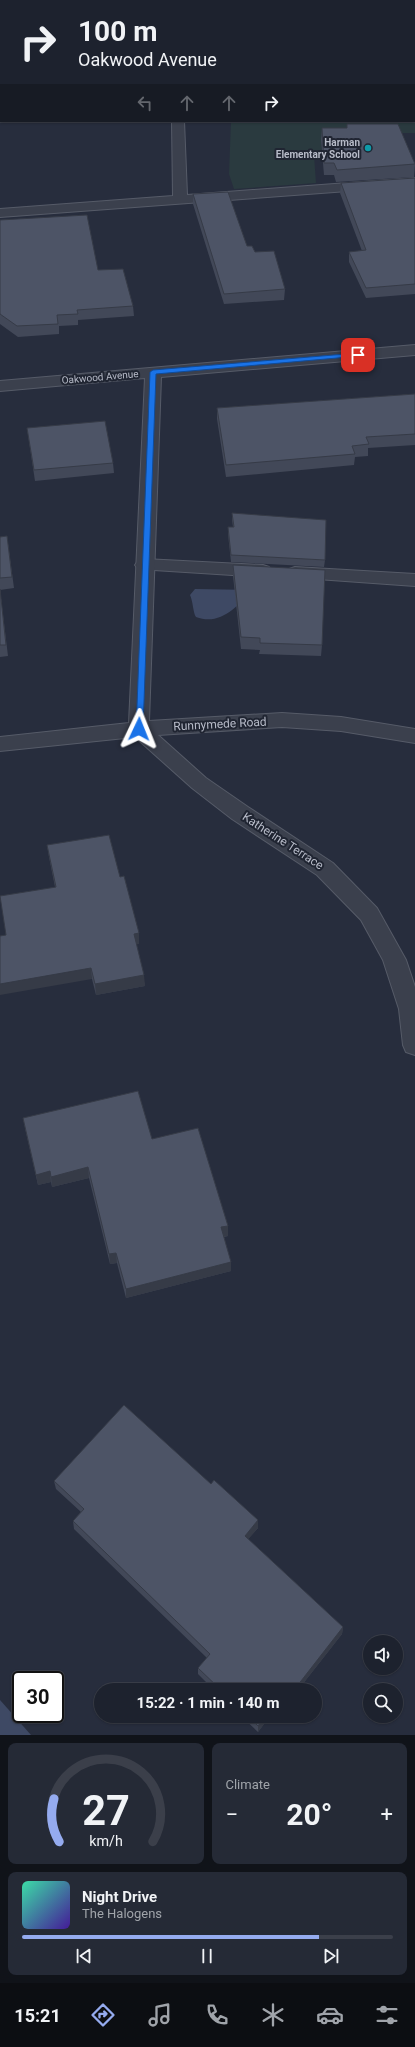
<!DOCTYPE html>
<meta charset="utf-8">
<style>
:root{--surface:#1d222e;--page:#252a36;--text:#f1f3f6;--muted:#a0a4aa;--line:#3b3f4a;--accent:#95abef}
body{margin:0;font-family:Roboto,sans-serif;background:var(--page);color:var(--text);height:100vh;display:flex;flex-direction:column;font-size:15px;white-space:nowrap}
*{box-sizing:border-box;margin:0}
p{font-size:13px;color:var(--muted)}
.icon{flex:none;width:22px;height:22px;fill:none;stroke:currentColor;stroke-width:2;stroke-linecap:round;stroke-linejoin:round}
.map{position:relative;height:1735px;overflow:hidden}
.details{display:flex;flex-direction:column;gap:8px;padding:8px;background:#101319;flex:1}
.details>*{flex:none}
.top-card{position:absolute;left:0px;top:0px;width:415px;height:122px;box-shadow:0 1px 3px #0004,0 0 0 1px var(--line);background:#1d222e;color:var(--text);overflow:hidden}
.fabs{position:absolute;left:363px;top:1635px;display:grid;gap:8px}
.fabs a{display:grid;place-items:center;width:40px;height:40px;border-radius:50%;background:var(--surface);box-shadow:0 1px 3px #0004,0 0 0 1px var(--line);font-size:20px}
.speed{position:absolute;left:12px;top:1671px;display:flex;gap:8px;font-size:20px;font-weight:700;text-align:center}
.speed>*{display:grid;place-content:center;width:52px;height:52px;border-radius:50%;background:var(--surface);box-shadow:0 1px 3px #0004,0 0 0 1px var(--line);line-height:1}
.speed .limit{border:2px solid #111;border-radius:6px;background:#fff;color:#111}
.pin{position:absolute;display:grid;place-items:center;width:34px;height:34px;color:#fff;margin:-17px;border-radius:8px;box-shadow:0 2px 6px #0006}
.me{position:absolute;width:44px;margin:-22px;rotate:2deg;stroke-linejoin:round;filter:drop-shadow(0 0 3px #0008)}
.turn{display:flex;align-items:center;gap:14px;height:84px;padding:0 12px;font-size:18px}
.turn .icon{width:52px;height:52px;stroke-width:2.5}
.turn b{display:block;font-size:28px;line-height:34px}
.lanes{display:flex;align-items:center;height:38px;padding:0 12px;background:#0003;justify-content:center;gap:20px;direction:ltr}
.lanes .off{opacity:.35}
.big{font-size:30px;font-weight:700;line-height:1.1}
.details .tile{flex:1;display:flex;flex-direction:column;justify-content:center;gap:6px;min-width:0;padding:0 14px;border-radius:8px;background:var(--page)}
.details .dial{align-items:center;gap:0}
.dial svg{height:104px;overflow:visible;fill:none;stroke:var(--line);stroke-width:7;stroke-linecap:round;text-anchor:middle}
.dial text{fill:var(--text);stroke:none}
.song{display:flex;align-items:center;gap:12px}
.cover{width:48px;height:48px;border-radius:6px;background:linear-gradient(135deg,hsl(160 70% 55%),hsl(260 70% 35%))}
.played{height:4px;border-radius:2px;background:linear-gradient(90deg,var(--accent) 80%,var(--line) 80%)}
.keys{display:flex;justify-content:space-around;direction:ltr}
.heat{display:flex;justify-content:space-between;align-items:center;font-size:22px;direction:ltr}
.details .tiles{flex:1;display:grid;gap:8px;grid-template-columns:1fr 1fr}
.tile:last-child{grid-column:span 2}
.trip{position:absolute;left:94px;top:1683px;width:228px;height:40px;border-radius:20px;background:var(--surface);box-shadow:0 1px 3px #0004,0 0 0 1px var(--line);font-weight:700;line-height:40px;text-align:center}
.menu{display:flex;height:64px;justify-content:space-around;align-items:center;background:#0c0e12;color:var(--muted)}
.menu .icon{width:28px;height:28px}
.menu .selected{color:var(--accent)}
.menu b{font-size:18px;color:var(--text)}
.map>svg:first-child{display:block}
.green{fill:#2a3a3f}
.water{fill:#3e4964}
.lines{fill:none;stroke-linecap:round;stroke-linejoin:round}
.service-casing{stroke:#565b68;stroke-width:2}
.minor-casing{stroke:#565b68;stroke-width:2}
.service{fill:#3b404d;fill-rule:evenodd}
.minor{fill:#3b404d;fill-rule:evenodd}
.wall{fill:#424858}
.shaded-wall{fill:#363b47}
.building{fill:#4d5466;stroke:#363b47}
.route{fill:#1a73e8;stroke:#114b97}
.culture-dot{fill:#0f9aa8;stroke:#202532;stroke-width:1.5}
.labels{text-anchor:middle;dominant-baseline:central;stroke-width:4;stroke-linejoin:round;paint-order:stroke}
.far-poi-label{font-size:10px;font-weight:bold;fill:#b7bbc8;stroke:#202532;text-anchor:end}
.far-street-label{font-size:10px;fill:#b7bbc8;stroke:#202532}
.street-label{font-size:12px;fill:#b7bbc8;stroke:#202532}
</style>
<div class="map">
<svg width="415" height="1735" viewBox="0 0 415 1735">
<rect width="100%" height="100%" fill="#272d3d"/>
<!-- green -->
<path class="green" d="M415,69V133H395L321,140L322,155H314L316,183L234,189L229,174L231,121H414Z"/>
<!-- water -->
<g class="water">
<path d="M195,589L252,590C237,607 220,626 196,617C193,613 193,601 190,595Z"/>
<path d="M0,1700L31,1735H0Z"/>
</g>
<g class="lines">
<defs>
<g id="service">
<path d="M172,121H184L187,195L415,178V186L0,217V209L173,196Z"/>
<path d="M144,559L263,565L269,567L272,571L269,575L263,577L138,569L135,565L138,561Z"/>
<path d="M295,567L415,574V586L289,577L286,573L289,569Z"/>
</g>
<g id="minor">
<rect x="105" y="0" width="12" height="1"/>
<rect x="414" y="46" width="1" height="8"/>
<rect x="0" y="99" width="1" height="8"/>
<path d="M415,345V355L161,377L149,721L282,713L341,717L415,729V743L341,731L282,727L158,735L206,778L248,807L333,863L377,908L406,960L415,987V1055L406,1052L403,1045L399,1009L383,960L361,920L317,875L232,819L192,788L135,737L0,751V737L129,723L145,378L0,391V381Z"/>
</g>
</defs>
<!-- service casing -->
<use href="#service" class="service-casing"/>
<!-- minor casing -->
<use href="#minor" class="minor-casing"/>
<!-- service -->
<use href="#service" class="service"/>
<!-- minor -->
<use href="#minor" class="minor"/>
</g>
<!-- wall -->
<g class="wall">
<path d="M0,0H72L71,1H1V42H0Z"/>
<path d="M415,0V19H414V1Z"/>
<path d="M347,124L415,164L414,177L336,182L334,175H324L321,140L322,128H347Z"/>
<path d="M415,178V294L366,298L349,262V252L362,251L340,193L341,183Z"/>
<path d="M193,194L247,246L255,252L285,289L284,300L224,304L193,204Z"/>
<path d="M0,220L98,270L133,306L134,316L78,320V325L59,326V334L18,337L0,324Z"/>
<path d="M415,394V445L368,448V456L355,457L354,465L226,477L217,419V408Z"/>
<path d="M27,428L113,463L114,473L35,481Z"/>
<path d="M232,513L325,560L324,567L231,562L228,534V527H233L232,520Z"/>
<path d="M7,536L14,588L0,590L8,656L0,657V537Z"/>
<path d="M233,565L322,645L321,656L259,654L260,650L241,649L233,576Z"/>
<path d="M47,845L120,877L139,944H136L145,986L96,995L92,979L55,887L49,857Z"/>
<path d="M23,1118L152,1139L228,1226V1236L224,1237L231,1271L126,1298L117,1263L110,1264L89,1178L52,1187L51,1182L38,1185L25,1128Z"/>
<path d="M54,1481L211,1484L258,1520V1528L248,1539L343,1627L342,1634L298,1690H214L198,1674V1668L207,1658L74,1529L73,1521L81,1512L56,1489Z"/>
<path d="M241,1716H278L274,1721L270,1716L258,1732Z"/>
</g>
<!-- shaded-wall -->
<g class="shaded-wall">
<path d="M139,933V944L134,945V934Z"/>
<path d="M91,968L92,979L0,995V984Z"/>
<path d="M144,975L145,986L96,995L95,984Z"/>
<path d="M88,1167L89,1178L52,1187L51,1177Z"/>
<path d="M50,1171L51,1182L38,1185L36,1175Z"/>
<path d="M228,1226V1236L221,1237V1227Z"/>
<path d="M116,1253L117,1263L110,1264L109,1254Z"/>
<path d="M231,1262V1271L126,1298V1289Z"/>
<path d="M258,1520V1528L244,1544L245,1536Z"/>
<path d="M343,1627L342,1634L298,1690H294Z"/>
<path d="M266,1716H270L258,1732V1726Z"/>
<path d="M275,1716H278L274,1721Z"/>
</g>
<!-- building -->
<g class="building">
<path d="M0,0H68V1H1V33H0Z"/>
<path d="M150,0H415V10H414V1H150Z"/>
<path d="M347,124H398L415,164L337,170L334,163H324L322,128H347Z"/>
<path d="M415,178V284L366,288L349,252L366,250L341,183Z"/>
<path d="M228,192L247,246H252L255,252L274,251L285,289L224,294L193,194Z"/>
<path d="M87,215L98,270L123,269L133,306L77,310L78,314L57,315L58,324L17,326L0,314V220Z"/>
<path d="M415,394V434L366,437L369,444L352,446L355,454L226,465L217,408Z"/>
<path d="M105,421L113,463L34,470L27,428Z"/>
<path d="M232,513L326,520L325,560L231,555L228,527H234Z"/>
<path d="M7,536L12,577L0,578V537Z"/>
<path d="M233,565L325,570L322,645L260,643V638L241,637Z"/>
<path d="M0,589L6,645H0Z"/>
<path d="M109,835L120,877L124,876L139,933L134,934L144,975L95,984L91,968L0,984V936L6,935L0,896L56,887L47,845Z"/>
<path d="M138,1091L152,1139L198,1128L228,1226L221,1227L231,1262L126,1289L116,1253L109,1254L88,1167L51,1177L50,1171L36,1175L23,1118Z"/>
<path d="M124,1405L211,1484L214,1480L258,1520L245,1536L343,1627L294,1690H221L198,1668L210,1654L73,1521L84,1509L54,1481Z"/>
<path d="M248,1716H266L258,1726Z"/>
</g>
<!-- route -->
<path class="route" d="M358,353L360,354V356L156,374L143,729L139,732L136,731L150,372L153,370Z"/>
<!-- markers -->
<circle class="culture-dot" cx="368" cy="148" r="4"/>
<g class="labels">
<!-- far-poi labels -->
<g class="far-poi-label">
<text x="360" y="142">Harman<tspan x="360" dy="12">Elementary School</tspan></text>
</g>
<!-- far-street labels -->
<g class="far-street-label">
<text transform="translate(100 377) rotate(-5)">Oakwood Avenue</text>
</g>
<!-- street labels -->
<g class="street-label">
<text transform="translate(220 724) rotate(-3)">Runnymede Road</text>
<text transform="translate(283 841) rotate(33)">Katherine Terrace</text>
</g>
</g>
</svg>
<div class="fabs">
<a><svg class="icon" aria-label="sound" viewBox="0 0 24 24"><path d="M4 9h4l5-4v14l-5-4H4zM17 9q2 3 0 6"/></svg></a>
<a><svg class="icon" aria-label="search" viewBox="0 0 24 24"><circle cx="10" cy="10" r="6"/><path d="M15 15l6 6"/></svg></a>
</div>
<div class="speed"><div class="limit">30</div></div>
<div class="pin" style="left:358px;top:355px;background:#d93025"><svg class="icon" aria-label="arrive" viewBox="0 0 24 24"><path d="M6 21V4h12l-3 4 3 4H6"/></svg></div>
<svg class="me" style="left:139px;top:729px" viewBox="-20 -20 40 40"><path d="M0-17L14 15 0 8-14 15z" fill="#1a73e8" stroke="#fff" stroke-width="4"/></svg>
<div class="trip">15:22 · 1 min · 140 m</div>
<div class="top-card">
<div class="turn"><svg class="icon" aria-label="right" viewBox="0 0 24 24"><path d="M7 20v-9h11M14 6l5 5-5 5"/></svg><div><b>100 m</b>Oakwood Avenue</div></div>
<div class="lanes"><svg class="icon off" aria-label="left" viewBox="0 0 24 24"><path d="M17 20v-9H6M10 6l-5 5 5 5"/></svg><svg class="icon off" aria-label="ahead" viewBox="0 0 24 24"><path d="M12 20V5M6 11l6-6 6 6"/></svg><svg class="icon off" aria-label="ahead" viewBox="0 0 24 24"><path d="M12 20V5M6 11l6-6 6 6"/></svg><svg class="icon" aria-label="right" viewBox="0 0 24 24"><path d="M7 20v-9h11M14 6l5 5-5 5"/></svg></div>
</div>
</div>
<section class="details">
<div class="tiles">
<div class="tile dial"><svg viewBox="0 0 100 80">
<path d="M14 69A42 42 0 1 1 86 69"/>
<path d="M14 69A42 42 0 0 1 10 36" stroke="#95abef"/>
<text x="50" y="56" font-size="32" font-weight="700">27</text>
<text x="50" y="72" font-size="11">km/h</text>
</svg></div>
<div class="tile"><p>Climate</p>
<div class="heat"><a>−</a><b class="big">20°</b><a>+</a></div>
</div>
<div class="tile">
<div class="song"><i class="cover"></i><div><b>Night Drive</b><p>The Halogens</p></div></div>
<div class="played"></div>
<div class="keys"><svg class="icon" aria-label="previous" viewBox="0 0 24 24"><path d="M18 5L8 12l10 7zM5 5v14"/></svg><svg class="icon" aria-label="pause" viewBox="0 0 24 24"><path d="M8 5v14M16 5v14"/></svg><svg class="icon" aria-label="next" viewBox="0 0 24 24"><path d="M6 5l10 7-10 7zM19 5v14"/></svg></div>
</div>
</div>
</section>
<nav class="menu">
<b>15:21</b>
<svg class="icon selected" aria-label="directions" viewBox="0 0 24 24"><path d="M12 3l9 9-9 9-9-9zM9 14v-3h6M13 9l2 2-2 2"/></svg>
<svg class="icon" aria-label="music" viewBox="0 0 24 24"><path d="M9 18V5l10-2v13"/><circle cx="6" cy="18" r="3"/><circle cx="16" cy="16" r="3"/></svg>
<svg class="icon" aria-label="phone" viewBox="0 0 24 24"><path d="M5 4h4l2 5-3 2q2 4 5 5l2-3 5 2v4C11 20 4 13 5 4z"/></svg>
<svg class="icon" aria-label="climate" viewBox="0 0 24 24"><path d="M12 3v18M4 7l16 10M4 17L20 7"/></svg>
<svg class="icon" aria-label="car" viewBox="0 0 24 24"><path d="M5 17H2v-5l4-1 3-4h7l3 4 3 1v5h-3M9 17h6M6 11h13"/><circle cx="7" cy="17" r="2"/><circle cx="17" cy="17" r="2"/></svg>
<svg class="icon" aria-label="filters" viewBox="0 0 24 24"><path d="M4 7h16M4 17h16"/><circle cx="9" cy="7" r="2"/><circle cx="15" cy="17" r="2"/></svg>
</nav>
